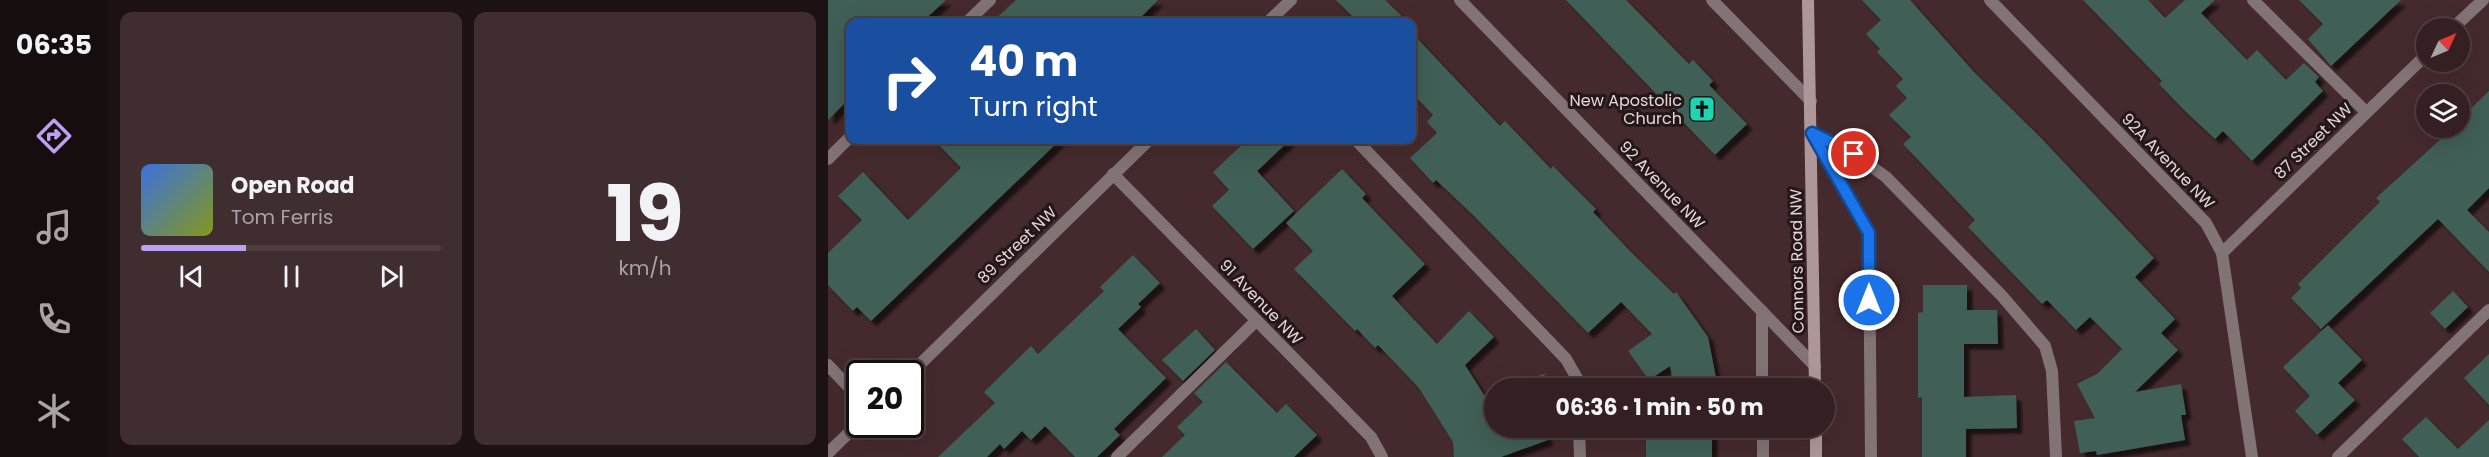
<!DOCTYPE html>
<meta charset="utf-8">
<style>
:root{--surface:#342022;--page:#3f2d2f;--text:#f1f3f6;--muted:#a9a3a5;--line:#4e3e40;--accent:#bca0f2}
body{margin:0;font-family:Poppins,sans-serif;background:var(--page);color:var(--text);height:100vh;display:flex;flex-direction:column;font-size:22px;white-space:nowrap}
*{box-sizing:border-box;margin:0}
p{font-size:20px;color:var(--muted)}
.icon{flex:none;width:33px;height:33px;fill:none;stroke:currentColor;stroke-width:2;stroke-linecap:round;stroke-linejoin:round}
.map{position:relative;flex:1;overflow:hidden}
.drawer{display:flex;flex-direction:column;gap:12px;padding:12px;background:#1d1213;width:720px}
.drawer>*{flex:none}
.banner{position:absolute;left:18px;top:18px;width:570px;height:126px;border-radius:12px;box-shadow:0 6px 24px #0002,0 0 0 2px var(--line);background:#1a4fa0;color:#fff;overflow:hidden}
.needle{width:39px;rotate:46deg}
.controls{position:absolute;left:1588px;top:18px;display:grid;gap:12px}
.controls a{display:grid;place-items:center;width:54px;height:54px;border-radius:50%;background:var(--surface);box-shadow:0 6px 24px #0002,0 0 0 2px var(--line);font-size:30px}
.speed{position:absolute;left:18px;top:360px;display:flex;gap:12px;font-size:30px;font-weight:700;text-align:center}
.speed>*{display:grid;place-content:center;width:78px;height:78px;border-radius:50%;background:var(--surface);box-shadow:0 6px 24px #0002,0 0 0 2px var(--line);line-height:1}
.speed .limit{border:3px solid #111;border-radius:9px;background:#fff;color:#111}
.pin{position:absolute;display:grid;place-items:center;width:51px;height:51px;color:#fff;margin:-26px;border:3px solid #fff;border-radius:50%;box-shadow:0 2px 6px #0007}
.me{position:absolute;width:66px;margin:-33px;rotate:0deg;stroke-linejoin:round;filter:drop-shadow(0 0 4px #0008)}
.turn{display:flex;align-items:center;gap:21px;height:126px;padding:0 24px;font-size:27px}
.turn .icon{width:78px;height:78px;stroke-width:2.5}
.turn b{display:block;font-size:42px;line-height:51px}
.drawer .card{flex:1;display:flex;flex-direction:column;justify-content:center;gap:9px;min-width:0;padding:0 21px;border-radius:12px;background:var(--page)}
.drawer .dial{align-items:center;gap:0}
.dial b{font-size:78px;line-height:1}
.song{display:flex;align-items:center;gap:18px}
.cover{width:72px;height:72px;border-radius:9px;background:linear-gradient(135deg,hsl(220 70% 55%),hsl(70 70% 35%))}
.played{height:6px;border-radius:3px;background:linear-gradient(90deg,var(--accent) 35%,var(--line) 35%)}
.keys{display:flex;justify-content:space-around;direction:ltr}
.drawer .tiles{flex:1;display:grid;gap:12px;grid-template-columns:repeat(2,1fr)}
.trip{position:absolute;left:656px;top:378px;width:351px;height:60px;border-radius:30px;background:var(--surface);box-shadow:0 6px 24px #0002,0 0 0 2px var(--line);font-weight:700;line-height:60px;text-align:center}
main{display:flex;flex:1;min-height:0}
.tab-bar{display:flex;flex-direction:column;width:108px;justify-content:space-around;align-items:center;background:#150d0e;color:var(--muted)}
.tab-bar .icon{width:42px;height:42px}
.tab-bar .on{color:var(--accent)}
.tab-bar b{font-size:27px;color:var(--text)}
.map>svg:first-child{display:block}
.building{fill:#3f5f56;filter:url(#shadow)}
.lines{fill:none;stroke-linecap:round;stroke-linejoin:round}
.lane{stroke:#827374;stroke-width:12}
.street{stroke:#827374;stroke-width:12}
.secondary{stroke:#ae9799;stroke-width:12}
.route-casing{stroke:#114b97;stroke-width:15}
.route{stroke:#1a73e8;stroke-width:10}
.labels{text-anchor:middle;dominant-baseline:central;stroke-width:6;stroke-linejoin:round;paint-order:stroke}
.poi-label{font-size:16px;fill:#e7d5d6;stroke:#231718;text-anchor:end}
.street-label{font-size:16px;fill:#e7d5d6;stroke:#231718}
</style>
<main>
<nav class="tab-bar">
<b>06:35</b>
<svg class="icon on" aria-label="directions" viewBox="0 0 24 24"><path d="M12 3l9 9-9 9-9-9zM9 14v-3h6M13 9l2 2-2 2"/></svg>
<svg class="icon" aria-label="music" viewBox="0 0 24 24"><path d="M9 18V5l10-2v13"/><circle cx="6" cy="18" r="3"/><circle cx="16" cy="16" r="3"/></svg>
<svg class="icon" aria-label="phone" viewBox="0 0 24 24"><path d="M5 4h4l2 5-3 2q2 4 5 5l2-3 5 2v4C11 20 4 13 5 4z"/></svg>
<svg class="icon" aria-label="climate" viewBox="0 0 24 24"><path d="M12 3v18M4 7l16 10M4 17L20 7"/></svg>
</nav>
<section class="drawer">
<div class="tiles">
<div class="card">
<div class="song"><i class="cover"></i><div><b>Open Road</b><p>Tom Ferris</p></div></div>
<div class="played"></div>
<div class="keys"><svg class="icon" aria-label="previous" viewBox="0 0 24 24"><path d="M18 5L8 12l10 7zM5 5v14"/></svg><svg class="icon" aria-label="pause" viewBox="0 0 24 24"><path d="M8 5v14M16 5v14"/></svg><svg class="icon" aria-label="next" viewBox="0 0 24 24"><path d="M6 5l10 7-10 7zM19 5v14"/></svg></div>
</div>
<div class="card dial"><b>19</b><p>km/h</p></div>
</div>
</section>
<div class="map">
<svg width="1661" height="457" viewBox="0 0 1661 457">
<defs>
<filter id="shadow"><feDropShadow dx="5.5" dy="5.5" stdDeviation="1.5" flood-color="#0009"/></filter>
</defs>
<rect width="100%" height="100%" fill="#452a2d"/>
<!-- building -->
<g class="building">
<path d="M0,0H118L94,22H22V98L0,120Z"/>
<path d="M188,0H330L308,22H164Z"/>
<path d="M508,0H557L580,22H530Z"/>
<path d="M738,0H798L861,64L865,60L885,81L881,85L919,124L887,155Z"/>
<path d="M1034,0H1082L1146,72L1215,140L1326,258L1307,277L1347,319L1333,333L1350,350L1307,392L1353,384L1358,415H1353L1357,440L1269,455L1268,451L1252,453L1246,421L1267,418L1249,384L1269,374L1294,349L1262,317L1248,330L1219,300L1214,304L1140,227L1147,220L1075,144L1083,137L1061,115L1079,98L1068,86L1075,79L1049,52L1052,49L1038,34L1053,20Z"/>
<path d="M1255,0H1320L1337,18L1357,0H1387L1373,13L1419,60L1429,50L1458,80L1476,63L1491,77L1487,82L1495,91L1424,161L1395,131L1387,139L1357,111L1331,84L1334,81Z"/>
<path d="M1471,0H1573L1503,66L1480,39L1495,24Z"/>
<path d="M584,33L672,126L677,121L723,169L725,166L768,209L765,212L803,252L846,294L848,292L880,337L890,388H846L842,366L821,380L800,351L824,334L793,302L760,333L646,216L608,180L605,183L582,158L609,133L599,122L605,115L584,93Z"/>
<path d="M1661,91V188L1639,210L1661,232V272L1610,219L1493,329L1463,298L1473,288L1470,284L1552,202L1548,198L1625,128H1632V119Z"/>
<path d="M106,140H232L43,321L29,307L25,311L0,285V253L34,220L10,196L35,172L80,220L133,168Z"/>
<path d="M419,140H462L429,171L466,211L425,249L384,206L401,190L385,172Z"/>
<path d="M514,169L538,194L534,198L597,264L564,296L609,344L641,311L666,337L637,365L656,395L666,392V428H676L682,434L691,428H715L720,440L673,457H626L625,442L591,388L550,345L547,348L529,329L527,331L466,269L485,251L458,223Z"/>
<path d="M305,255L332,283L310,304L313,307L290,329L338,378L286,429L292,435L269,457H247L217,426L203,440L194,431L176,449L172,444L159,457H110L167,403L156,392L203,346L210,354L276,291L272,287Z"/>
<path d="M1095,285H1139V310H1169L1170,344H1136V397L1188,395L1189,428L1138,429V457H1094V397L1090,398V313L1095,312Z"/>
<path d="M1625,291L1640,307L1617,329L1602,313Z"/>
<path d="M1500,325L1534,360L1510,383L1527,400L1489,435L1467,411L1482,396L1455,367Z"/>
<path d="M368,329L387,350L355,381L334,360Z"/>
<path d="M1661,354V405L1636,378Z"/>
<path d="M398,362L449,413L458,404L489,435L466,457H334L357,435L349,427L375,402L366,393Z"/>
<path d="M719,373L703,388H676Z"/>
<path d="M1598,417L1630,449L1661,420V457H1591L1574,439Z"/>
<rect x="818" y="428" width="66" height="29"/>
</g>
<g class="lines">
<!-- lane -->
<g class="lane">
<path d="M884,0L983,101"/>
<path d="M1425,0L1538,112"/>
<path d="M139,22L162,0"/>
<path d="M984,133L1026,154L1058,177L1174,296L1217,346L1224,371L1228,457"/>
<path d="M984,134L1041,233L1043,457"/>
<path d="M528,140L738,359L750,380V388"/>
<path d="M0,159L22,137"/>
<path d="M751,428L752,457"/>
<path d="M289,457L428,321"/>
<path d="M1510,457L1661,310"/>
</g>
<!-- street -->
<g class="street">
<path d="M632,0L987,366"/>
<path d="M1162,0L1378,223L1394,253L1424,457"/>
<path d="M440,22L463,0"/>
<path d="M1625,28L1655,0"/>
<path d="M285,174L543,437L554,457"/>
<path d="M1394,253L1599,54"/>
<path d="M934,311V388"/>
<path d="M0,365L32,399"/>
<path d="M82,374L321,140"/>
<path d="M935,428V457"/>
<path d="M0,453L32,422"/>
</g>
<!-- secondary -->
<g class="secondary">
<path d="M980,0L987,388"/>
<path d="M988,428V457"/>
</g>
</g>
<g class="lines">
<defs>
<path id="route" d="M1026,154L984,133L1041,233V300"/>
</defs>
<!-- route casing -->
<use href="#route" class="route-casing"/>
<!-- route -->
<use href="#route" class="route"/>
</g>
<!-- icons -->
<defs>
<symbol id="church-square" viewBox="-11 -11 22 22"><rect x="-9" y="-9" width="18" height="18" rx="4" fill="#1dd5b1" stroke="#231718"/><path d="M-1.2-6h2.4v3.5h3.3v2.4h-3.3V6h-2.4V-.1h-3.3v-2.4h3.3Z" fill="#111"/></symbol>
</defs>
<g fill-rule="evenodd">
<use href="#church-square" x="859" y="94" width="30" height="30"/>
</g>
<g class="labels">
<!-- poi labels -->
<g class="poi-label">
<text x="854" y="100">New Apostolic<tspan x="854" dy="18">Church</tspan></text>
</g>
<!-- street labels -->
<g class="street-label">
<text transform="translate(1485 141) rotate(-44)">87 Street NW</text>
<text transform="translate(1340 161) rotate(46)">92A Avenue NW</text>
<text transform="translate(834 185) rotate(46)">92 Avenue NW</text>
<text transform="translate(189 245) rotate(-44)">89 Street NW</text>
<text transform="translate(969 261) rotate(-91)">Connors Road NW</text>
<text transform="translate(433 302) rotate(46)">91 Avenue NW</text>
</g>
</g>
</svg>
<div class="controls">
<a><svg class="needle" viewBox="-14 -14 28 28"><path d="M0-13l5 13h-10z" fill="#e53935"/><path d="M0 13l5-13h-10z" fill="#a9a3a5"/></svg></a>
<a><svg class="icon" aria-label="layers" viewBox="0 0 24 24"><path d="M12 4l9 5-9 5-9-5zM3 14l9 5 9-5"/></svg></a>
</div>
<div class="speed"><div class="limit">20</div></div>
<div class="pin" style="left:1026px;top:154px;background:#d93025"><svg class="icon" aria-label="arrive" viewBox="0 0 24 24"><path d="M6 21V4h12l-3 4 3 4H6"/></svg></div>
<svg class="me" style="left:1041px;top:300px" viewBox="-20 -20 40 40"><circle r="17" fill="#1a73e8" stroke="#fff" stroke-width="3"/><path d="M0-11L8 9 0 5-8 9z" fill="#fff"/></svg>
<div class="trip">06:36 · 1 min · 50 m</div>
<div class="banner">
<div class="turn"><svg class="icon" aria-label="right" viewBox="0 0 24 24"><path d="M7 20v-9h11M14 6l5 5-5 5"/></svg><div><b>40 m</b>Turn right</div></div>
</div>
</div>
</main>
